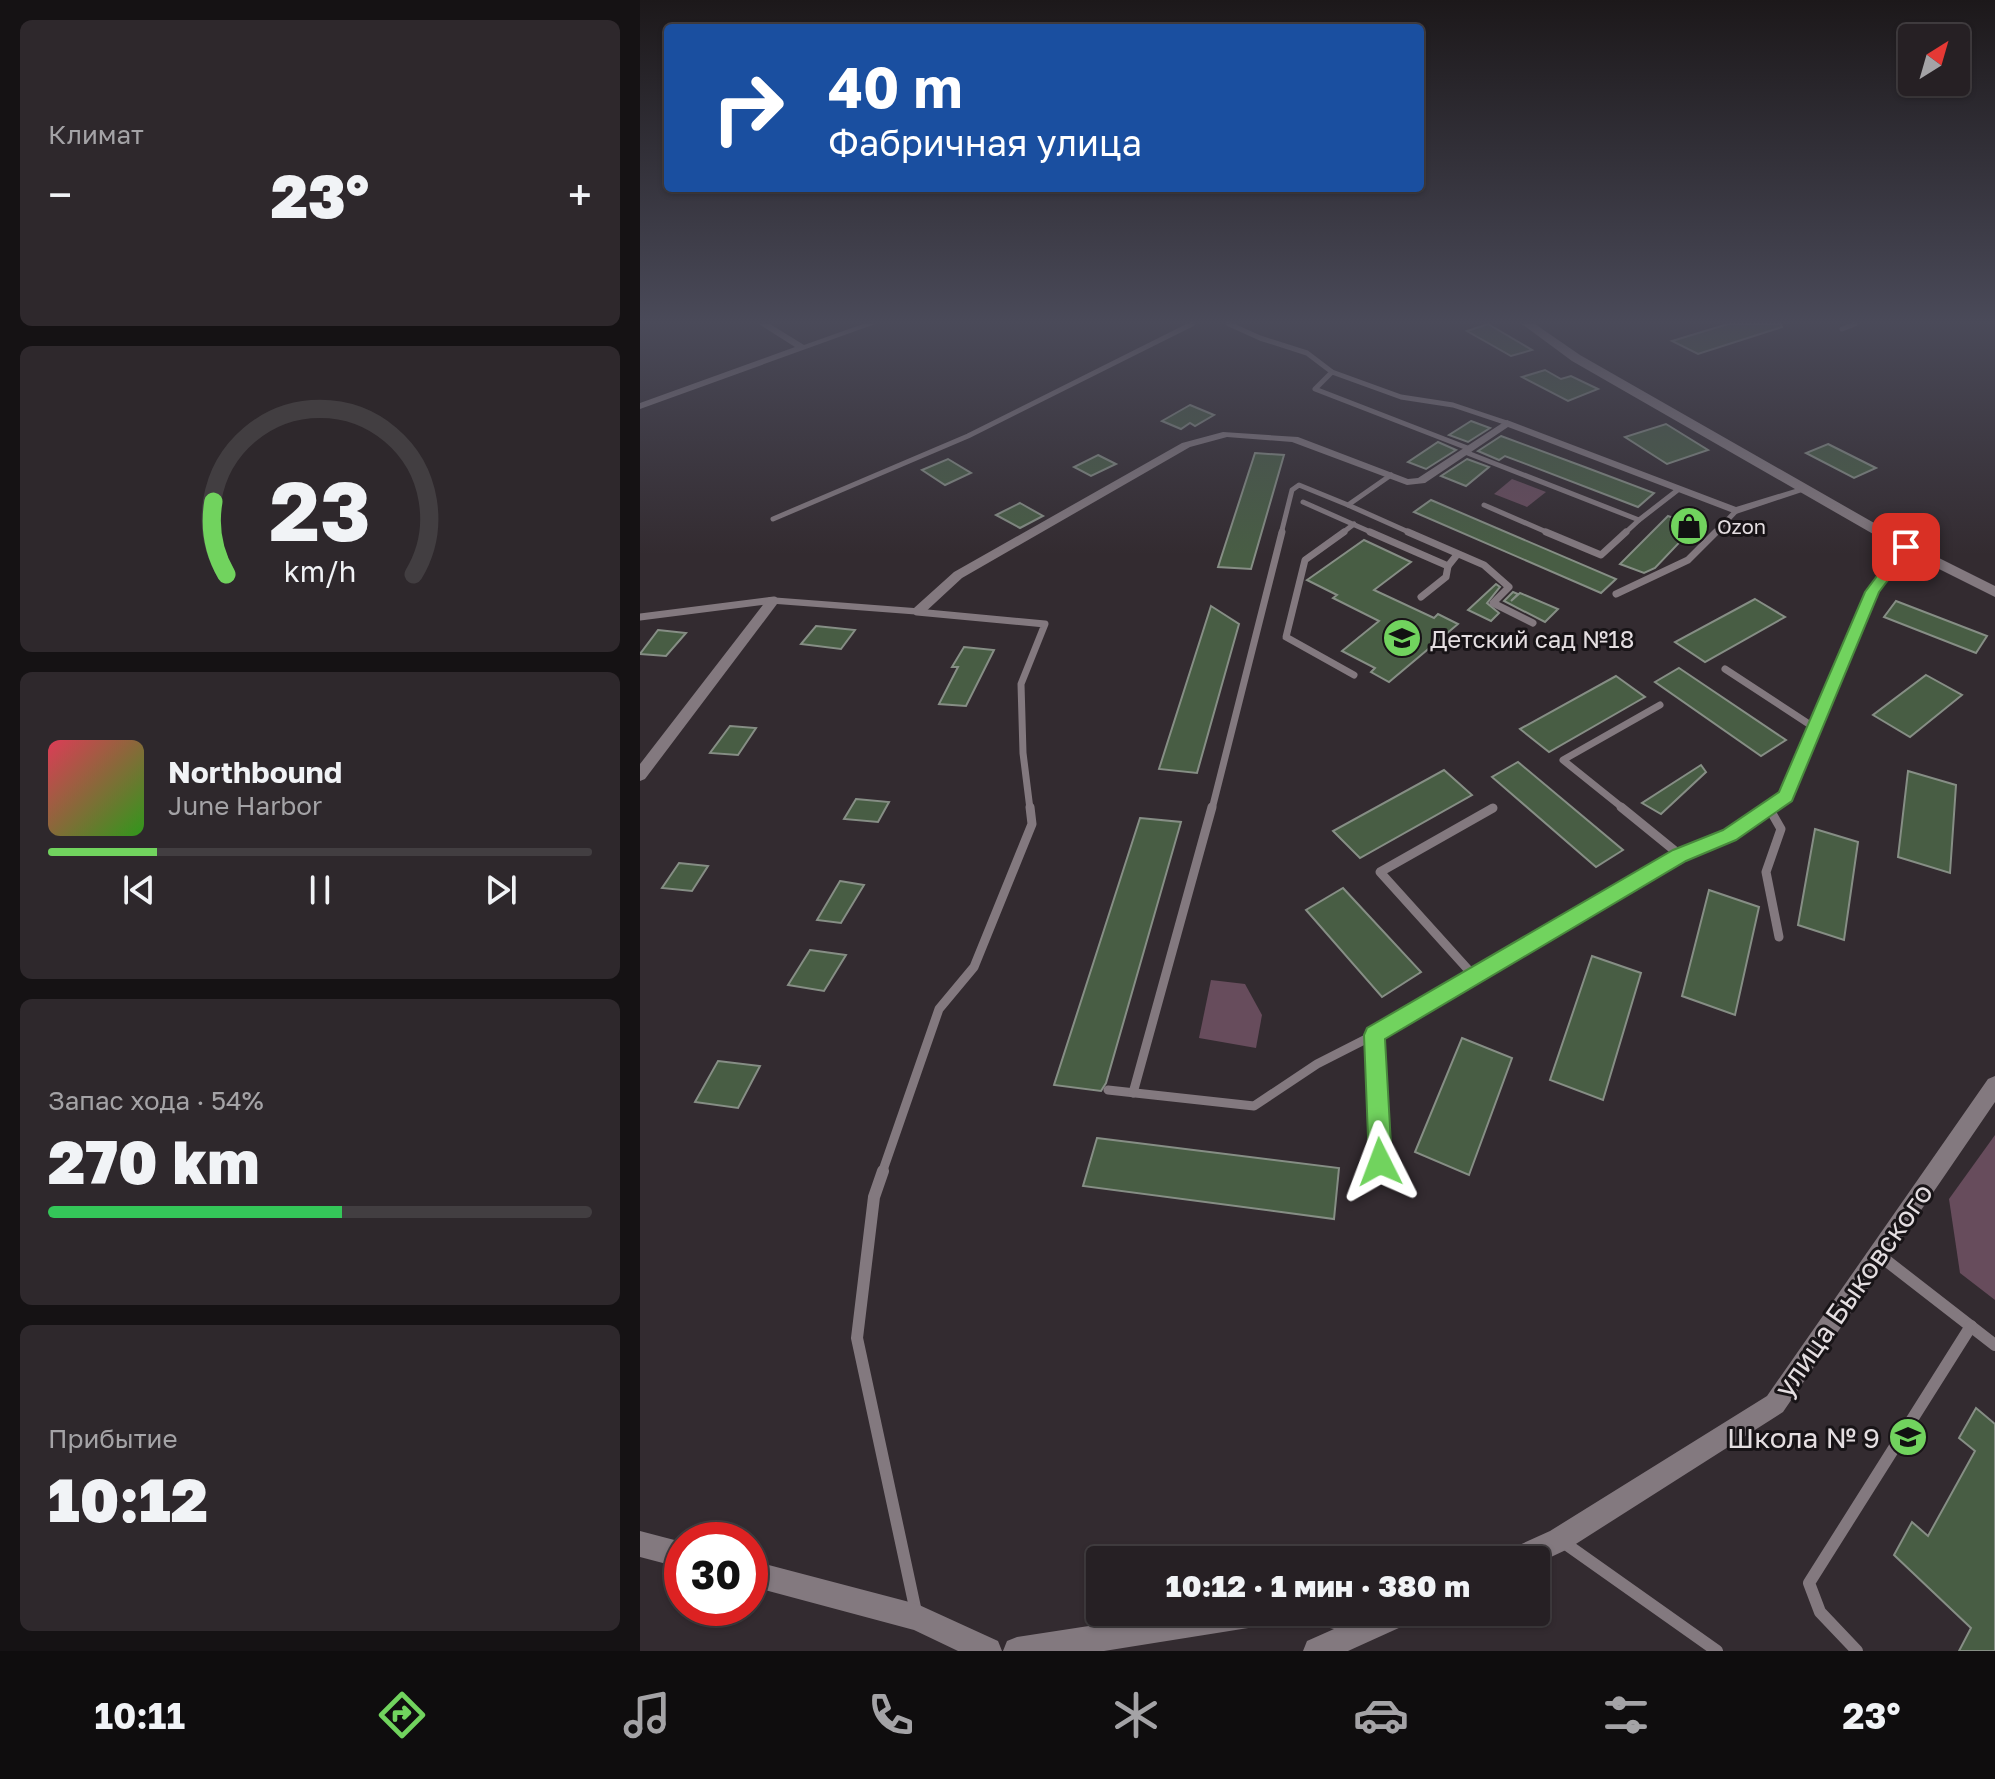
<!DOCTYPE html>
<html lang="ru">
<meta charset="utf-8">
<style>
:root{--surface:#262024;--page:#2e282c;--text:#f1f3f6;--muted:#a4a3a6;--line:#423e41;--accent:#71d35e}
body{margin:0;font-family:"Golos Text",sans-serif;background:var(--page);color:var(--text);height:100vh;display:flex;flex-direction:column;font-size:30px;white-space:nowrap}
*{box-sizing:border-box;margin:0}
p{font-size:26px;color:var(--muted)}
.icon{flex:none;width:44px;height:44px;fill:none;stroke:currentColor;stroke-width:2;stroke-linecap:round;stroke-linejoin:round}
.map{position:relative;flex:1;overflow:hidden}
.drawer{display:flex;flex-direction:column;gap:20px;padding:20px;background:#151214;width:640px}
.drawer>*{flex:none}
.hud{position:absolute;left:24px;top:24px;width:760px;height:168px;border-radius:8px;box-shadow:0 2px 6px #0004,0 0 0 2px var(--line);background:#1a4fa0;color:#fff;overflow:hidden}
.needle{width:52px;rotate:37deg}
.fabs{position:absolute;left:1258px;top:24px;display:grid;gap:16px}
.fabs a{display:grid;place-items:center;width:72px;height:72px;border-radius:8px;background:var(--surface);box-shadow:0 2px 6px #0004,0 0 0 2px var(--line);font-size:40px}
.speed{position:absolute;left:24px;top:1522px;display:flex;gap:16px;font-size:40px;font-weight:700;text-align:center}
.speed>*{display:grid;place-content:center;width:104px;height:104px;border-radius:50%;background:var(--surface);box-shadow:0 2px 6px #0004,0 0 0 2px var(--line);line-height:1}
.speed .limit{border:12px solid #d22;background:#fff;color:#111}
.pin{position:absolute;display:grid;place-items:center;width:68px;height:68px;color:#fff;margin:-34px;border-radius:16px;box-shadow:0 4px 12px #0006}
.me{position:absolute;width:88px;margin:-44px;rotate:357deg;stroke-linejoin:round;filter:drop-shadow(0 0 6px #0008)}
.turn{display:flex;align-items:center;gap:28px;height:168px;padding:0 32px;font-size:36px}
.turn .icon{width:104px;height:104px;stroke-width:2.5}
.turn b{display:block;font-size:56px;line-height:68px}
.big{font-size:60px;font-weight:800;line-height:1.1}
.drawer .widget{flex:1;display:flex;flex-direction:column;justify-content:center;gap:12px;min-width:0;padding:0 28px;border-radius:12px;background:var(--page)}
.drawer .dial{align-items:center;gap:0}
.dial svg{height:208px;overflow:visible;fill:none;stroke:var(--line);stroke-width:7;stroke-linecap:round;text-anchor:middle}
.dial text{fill:var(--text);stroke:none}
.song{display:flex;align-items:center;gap:24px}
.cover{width:96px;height:96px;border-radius:12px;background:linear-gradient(135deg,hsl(350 70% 55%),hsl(110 70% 35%))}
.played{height:8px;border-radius:4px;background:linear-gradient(90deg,var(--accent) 20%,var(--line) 20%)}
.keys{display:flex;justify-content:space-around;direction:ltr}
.heat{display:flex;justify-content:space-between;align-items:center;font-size:44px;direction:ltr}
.charge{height:12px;border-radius:6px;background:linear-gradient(90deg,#34c759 54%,var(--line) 0)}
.trip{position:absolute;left:446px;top:1546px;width:464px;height:80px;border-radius:8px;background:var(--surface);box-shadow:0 2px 6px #0004,0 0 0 2px var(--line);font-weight:800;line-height:80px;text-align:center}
.tab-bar{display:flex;height:128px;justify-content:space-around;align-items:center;background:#0f0d0e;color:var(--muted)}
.tab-bar .icon{width:56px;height:56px}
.tab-bar .active{color:var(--accent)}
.tab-bar b{font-size:36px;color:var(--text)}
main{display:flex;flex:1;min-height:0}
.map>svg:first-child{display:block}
.green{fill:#674c5c}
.building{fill:#485d44;stroke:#868e85;stroke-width:2}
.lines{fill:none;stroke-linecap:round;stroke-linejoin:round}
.service-far3{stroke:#83797f;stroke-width:5}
.service-far2{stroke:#83797f;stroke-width:7}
.service-far1{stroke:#83797f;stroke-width:9}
.service{stroke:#83797f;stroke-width:12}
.minor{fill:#83797f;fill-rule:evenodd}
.tertiary{fill:#83797f;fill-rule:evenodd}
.route{fill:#71d35e;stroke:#49893d;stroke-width:2}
.labels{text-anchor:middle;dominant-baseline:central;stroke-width:6;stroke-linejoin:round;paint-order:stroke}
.far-poi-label{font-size:20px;fill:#e4dee1;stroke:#181417;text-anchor:start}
.poi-label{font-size:24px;fill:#e4dee1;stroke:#181417;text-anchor:start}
.near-street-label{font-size:28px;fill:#e4dee1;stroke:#181417}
.near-poi-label{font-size:28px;fill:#e4dee1;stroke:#181417;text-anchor:end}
</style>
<main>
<section class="drawer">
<div class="widget"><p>Климат</p>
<div class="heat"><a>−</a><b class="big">23°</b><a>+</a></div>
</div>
<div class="widget dial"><svg viewBox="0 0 100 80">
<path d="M14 69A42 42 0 1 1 86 69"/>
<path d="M14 69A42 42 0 0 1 9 41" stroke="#71d35e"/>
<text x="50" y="56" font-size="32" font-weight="700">23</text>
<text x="50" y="72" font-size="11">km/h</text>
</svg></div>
<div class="widget">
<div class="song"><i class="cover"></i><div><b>Northbound</b><p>June Harbor</p></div></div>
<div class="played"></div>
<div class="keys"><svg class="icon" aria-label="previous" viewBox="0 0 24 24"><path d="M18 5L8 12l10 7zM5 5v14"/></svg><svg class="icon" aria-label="pause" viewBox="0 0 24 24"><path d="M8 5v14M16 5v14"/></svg><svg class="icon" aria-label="next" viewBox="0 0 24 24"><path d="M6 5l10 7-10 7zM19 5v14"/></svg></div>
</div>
<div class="widget"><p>Запас хода · 54%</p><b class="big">270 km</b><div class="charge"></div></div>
<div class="widget"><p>Прибытие</p><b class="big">10:12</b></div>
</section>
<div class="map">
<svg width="1355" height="1651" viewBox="0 0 1355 1651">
<rect width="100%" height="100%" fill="#332b30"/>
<!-- green -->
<g class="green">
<path d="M872,479L906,492L887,507L854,494Z"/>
<path d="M571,980L605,984L622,1015L616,1048L559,1038Z"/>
<path d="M1355,1135V1300L1320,1273L1309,1199Z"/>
</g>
<!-- building -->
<g class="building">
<path d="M848,324L892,350L871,356L827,331Z"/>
<path d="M1088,324H1141L1142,327L1058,354L1032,341Z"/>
<path d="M905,370L921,379L931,376L958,389L928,401L882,377Z"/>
<path d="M550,405L574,415L555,426L550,423L541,429L522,421Z"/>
<path d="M831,421L850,428L828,442L809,435Z"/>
<path d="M1026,424L1068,450L1027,464L985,437Z"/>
<path d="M861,436L942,466L1014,493L998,507L865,456L859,460L838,451Z"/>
<path d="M798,442L816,450L786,469L768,462Z"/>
<path d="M1188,444L1236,468L1214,478L1166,453Z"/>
<path d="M615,453L644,455L611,569L578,567Z"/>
<path d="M458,455L476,464L451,476L434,467Z"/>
<path d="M308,459L331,473L305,485L282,470Z"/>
<path d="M827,459L849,467L826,486L801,476Z"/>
<path d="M791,500L976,579L961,593L774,512Z"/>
<path d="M380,503L403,516L380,528L356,515Z"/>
<path d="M1028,516L1055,526L1015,568L1004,573L980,564Z"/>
<path d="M724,540L771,562L734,590L794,618L798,614L818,624L749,682L731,672L735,668L702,651L739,621L693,598L697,595L667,580Z"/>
<path d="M856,584L860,587L847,603L859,613L851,621L828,610Z"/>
<path d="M873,592L878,594L871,601L880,593L918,609L905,622L864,601Z"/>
<path d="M1115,599L1145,617L1065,662L1035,642Z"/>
<path d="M1256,601L1347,636L1336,653L1244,617Z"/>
<path d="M571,606L599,624L557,773L519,769Z"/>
<path d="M176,626L215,630L201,649L161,644Z"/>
<path d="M18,630L46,633L26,656L0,654Z"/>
<path d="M324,647L354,650L326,706L299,704L318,667H312Z"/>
<path d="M1039,668L1146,740L1121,756L1015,682Z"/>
<path d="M1286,675L1322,695L1270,737L1233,715Z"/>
<path d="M976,676L1005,697L909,752L880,729Z"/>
<path d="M90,726L116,728L98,755L70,753Z"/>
<path d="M878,762L983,850L956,867L852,777Z"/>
<path d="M1061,765L1066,772L1021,814L1002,803Z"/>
<path d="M804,770L832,795L720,858L693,831Z"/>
<path d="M1268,771L1316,785L1310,873L1258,857Z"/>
<path d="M216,799L249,802L238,822L204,819Z"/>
<path d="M500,818L541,822L466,1083L461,1091L414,1085Z"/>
<path d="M1175,829L1218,842L1204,940L1158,925Z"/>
<path d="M39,863L68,866L52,891L22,888Z"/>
<path d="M200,881L224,885L201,923L177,920Z"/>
<path d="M703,888L781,972L742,997L666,910Z"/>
<path d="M1069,890L1119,907L1095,1015L1042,996Z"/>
<path d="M170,950L206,955L184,991L148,985Z"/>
<path d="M952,956L1001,973L963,1100L910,1080Z"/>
<path d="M822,1038L872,1058L829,1175L775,1152Z"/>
<path d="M78,1061L120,1066L98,1108L55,1102Z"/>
<path d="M457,1138L699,1168L694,1219L443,1186Z"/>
<path d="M1336,1408L1355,1424V1651H1319L1331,1628L1254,1555L1272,1522L1288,1536L1335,1451L1319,1438Z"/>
</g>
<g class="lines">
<!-- service-far3 -->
<g class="service-far3">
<path d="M589,324L620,338L667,353L692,372L675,389L830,449"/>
<path d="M1202,329L1215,324"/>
<path d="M692,372L761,397L813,405L867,423"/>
<path d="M825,452L999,520L1039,489"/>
<path d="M663,502L735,534"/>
<path d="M708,505L773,534"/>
<path d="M844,505L911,534"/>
<path d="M133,519L328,436L552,324"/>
<path d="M641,534L652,490L659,485L708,505L751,475"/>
<path d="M701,534L714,524"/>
<path d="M984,534L999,520"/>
<path d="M1074,534L1096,511"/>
</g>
<!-- service-far2 -->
<g class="service-far2">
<path d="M704,532L665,560L646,637L714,675"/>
<path d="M730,532L808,566L816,556"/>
<path d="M768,532L844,565L869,587L853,603L893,623"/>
<path d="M906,532L961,555L986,532"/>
<path d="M976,594L1048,560L1076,532"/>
<path d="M781,597L806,577L808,566"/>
<path d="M277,612L405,624L381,684L383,753L390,809"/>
<path d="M0,617L134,600"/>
<path d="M1085,669L1175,728"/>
<path d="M572,809L642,532"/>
<path d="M984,809L923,760L1020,705"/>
</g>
<!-- service-far1 -->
<g class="service-far1">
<path d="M981,807L1040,855"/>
<path d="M1129,808L1141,829L1126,872L1139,937"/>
<path d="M833,975L740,872L853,808"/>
<path d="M468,1090L614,1106L677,1064L734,1035"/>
<path d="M493,1093L572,807"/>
<path d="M242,1173L299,1009L334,967L392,824L390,807"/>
</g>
<!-- service -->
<g class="service">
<path d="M243,1171L234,1197L217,1338L276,1612"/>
<path d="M1239,1255L1355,1345"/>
<path d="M923,1542L1077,1651"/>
<path d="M1217,1651L1180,1612L1169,1583L1331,1326"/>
</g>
<!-- minor -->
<g class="minor">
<path d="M119,324H130L164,345L223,324H235L0,409V403L155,347Z"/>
<path d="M867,420L1096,507L1165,486L1171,489L1096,514L868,427L785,483L767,485L652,442L587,437L550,447L322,578L282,615L137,604L5,779L0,781V764L129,597L274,608L314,572L542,443L583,432L658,437L768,479L778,478Z"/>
<path d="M1266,543L1272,547L1238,592L1152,800L1095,839L1046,859L744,1039L750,1162L747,1169L740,1172L733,1169L730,1162L725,1035L727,1029L1034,851L1083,831L1140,792L1226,592L1262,544Z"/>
<path d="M1355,1076V1102L1143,1412L928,1549L896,1564V1560H862L866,1551L910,1531L1127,1396L1348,1079Z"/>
<path d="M0,1531L42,1542V1568L0,1557Z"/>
<path d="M110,1560L277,1604L358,1641L362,1651H318L274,1630L110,1586Z"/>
<path d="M540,1612H640L637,1622L627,1625L464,1651H363L367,1641L377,1637Z"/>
<path d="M662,1612H775L772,1622L708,1651H663L667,1641L694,1629L665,1622Z"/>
</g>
<!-- tertiary -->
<path class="tertiary" d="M882,324H895L940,355L1271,544L1355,586V597L1261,550L932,361Z"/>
</g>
<!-- sky -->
<linearGradient id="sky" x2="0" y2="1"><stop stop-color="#1c181a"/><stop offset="0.58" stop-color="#4a4a59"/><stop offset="1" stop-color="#4a4a59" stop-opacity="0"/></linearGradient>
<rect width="1355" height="555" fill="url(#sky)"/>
<!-- route -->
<path class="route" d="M1266,543L1273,547L1239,592L1152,801L1096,840L1046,861L745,1039L752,1162L749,1170L740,1174L732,1170L729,1162L724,1035L727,1028L1033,850L1083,830L1139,792L1225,592L1261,544Z"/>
<!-- icons -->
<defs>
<symbol id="shop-disc" viewBox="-11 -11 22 22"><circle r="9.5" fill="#71d35e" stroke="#181417"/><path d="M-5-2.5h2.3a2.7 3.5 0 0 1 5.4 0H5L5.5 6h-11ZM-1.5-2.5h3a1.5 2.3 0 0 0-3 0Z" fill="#111"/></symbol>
<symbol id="school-disc" viewBox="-11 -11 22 22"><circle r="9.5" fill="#71d35e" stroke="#181417"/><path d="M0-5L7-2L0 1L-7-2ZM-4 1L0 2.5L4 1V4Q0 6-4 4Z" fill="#111"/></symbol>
</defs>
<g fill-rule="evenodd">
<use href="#shop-disc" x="1027" y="504" width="44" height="44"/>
<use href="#school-disc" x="740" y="616" width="44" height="44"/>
<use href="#school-disc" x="1246" y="1415" width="44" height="44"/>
</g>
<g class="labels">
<!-- far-poi labels -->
<g class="far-poi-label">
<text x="1077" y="526">Ozon</text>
</g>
<!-- poi labels -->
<g class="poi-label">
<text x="790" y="638">Детский сад №18</text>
</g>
<!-- near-street labels -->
<g class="near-street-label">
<text transform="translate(1213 1290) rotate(-55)">улица Быковского</text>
</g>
<!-- near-poi labels -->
<g class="near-poi-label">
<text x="1240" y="1437">Школа № 9</text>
</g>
</g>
</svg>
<div class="fabs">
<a><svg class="needle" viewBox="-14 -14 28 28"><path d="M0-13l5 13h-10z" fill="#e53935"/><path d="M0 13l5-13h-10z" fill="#a4a3a6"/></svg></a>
</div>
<div class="speed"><div class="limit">30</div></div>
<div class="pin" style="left:1266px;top:547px;background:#d93025"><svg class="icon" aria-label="arrive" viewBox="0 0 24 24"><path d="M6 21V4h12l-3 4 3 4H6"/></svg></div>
<svg class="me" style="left:740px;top:1162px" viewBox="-20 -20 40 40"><path d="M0-17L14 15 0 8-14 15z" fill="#71d35e" stroke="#fff" stroke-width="4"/></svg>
<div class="trip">10:12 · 1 мин · 380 m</div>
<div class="hud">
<div class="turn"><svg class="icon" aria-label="right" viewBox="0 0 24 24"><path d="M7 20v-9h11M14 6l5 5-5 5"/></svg><div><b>40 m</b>Фабричная улица</div></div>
</div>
</div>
</main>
<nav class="tab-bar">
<b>10:11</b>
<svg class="icon active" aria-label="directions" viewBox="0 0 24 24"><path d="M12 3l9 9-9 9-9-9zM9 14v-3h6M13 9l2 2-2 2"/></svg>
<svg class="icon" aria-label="music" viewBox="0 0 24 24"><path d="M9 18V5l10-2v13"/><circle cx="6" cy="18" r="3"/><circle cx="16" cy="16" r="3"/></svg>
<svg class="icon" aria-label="phone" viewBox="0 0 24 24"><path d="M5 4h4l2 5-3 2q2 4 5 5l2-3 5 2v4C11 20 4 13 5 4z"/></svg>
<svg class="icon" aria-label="climate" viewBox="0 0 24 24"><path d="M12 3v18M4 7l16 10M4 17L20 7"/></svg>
<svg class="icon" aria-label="car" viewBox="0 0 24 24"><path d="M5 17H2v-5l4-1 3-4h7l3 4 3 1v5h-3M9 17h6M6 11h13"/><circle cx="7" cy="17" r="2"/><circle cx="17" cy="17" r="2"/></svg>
<svg class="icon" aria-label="filters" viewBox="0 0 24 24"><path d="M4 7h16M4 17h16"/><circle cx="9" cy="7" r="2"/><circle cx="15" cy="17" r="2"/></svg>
<b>23°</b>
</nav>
